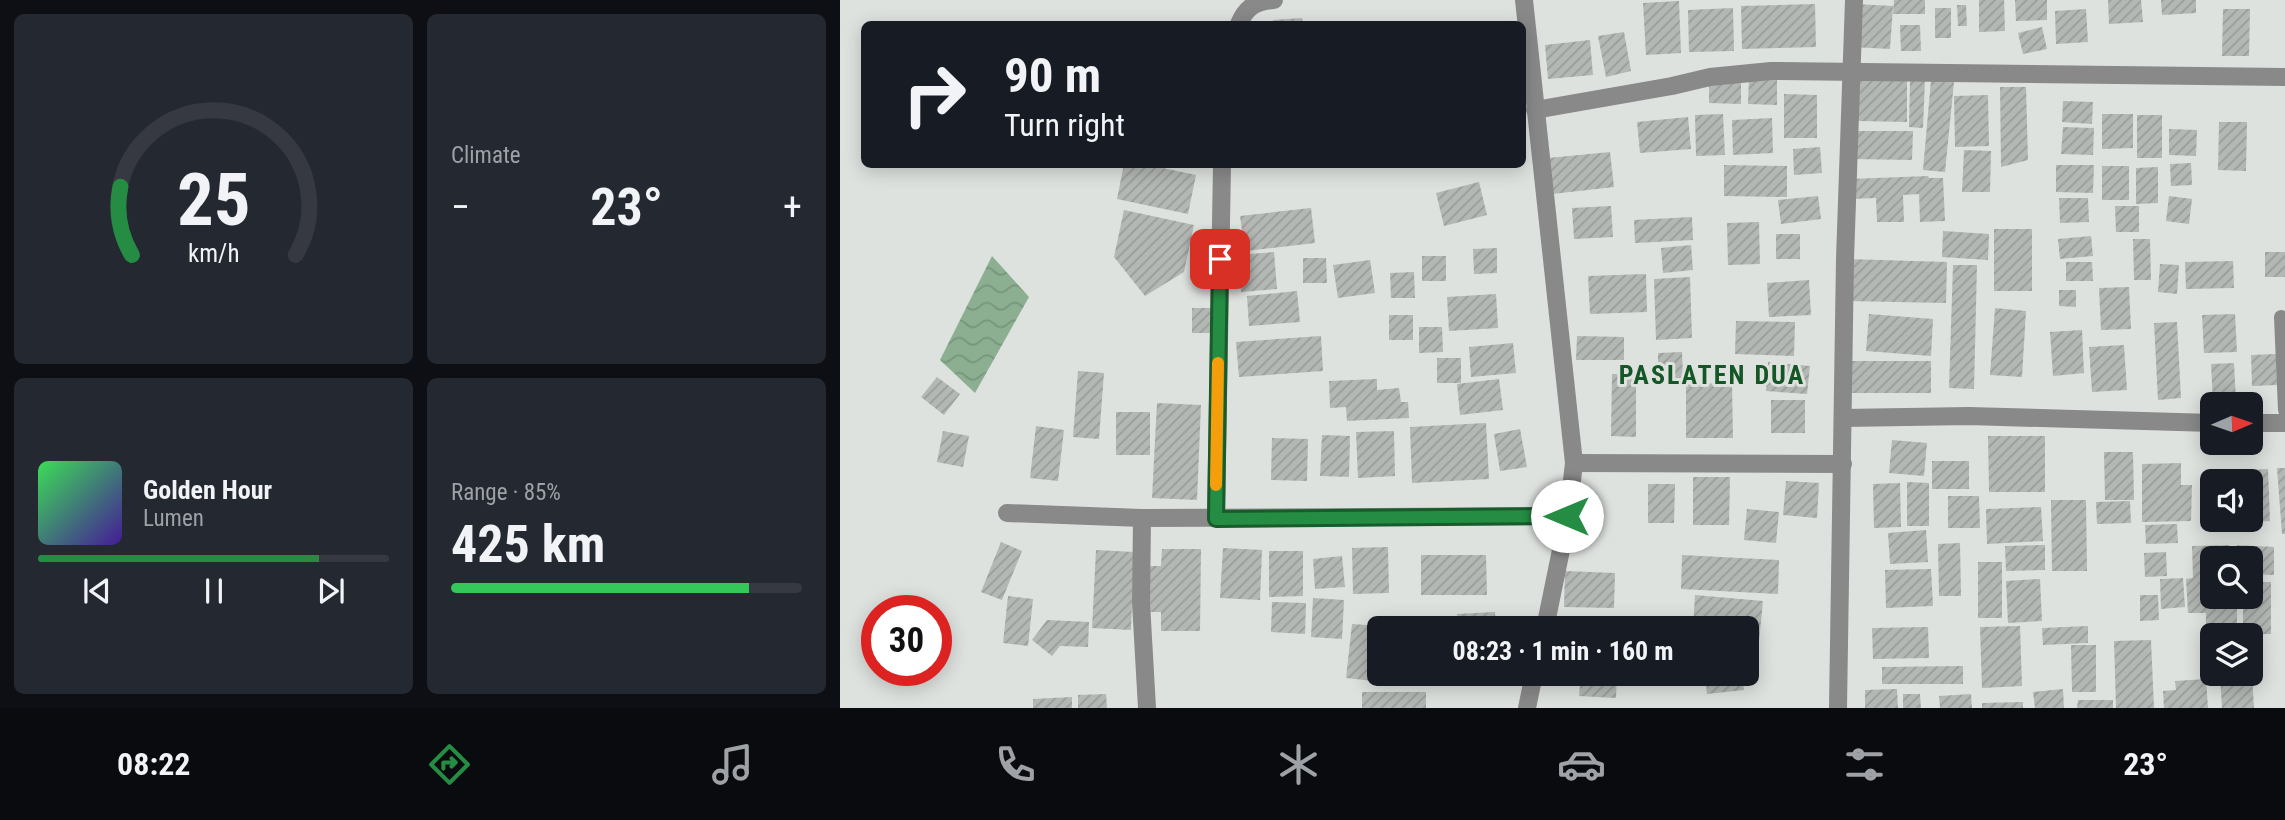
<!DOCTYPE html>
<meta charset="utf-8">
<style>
:root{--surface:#171b24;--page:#242831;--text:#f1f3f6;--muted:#9ea1a6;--line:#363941;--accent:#258d43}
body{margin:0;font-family:"Roboto Condensed",sans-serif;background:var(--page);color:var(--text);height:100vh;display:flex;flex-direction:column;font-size:26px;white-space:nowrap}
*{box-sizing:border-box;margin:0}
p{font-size:23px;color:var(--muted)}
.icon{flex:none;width:38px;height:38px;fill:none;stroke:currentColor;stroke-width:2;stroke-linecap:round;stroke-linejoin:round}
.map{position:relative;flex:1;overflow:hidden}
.details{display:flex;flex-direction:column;gap:14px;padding:14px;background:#0d0f14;width:840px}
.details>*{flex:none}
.guide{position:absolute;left:21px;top:21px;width:665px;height:147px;border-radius:10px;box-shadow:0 4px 18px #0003;background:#171b24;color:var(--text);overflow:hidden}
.needle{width:46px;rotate:88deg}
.tools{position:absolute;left:1360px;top:392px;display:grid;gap:14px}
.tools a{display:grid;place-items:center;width:63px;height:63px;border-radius:10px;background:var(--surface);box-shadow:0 4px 18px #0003;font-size:35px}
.speed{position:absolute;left:21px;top:595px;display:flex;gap:14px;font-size:35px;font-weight:700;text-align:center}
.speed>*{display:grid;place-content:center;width:91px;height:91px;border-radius:50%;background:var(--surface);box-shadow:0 4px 18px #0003;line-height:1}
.speed .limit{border:10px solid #d22;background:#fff;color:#111}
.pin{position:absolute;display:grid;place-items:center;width:60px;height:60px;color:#fff;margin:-30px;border-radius:14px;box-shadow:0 4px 10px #0006}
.me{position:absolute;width:77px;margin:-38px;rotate:270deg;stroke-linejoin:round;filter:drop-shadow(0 0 5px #0008)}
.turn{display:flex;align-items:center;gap:24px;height:147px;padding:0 28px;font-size:32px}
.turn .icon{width:91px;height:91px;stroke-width:2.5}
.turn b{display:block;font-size:49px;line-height:60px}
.big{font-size:52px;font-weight:700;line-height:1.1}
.details .widget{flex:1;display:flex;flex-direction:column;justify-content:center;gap:10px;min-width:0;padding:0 24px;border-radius:10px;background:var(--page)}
.details .dial{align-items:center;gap:0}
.dial svg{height:182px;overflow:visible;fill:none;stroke:var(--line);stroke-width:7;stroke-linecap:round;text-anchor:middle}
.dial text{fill:var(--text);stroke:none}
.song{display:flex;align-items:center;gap:21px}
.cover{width:84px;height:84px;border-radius:10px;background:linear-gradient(135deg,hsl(130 70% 55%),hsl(260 70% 35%))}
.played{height:7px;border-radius:4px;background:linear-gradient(90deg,var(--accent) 80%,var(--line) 80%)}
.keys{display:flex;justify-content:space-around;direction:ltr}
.heat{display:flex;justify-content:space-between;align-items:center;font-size:38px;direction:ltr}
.charge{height:10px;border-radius:5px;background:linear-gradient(90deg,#34c759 85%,var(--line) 0)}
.details .tiles{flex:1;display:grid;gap:14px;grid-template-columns:repeat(2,1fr)}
.trip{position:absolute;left:527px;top:616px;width:392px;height:70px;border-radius:10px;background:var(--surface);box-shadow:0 4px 18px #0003;font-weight:700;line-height:70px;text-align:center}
.dock{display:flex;height:112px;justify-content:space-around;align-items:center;background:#090b0e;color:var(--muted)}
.dock .icon{width:49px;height:49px}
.dock .active{color:var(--accent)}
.dock b{font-size:32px;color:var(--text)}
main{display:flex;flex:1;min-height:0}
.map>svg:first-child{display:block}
.water{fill:url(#water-waves)}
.building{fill:url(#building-hatch)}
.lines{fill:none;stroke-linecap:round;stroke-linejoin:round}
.service{stroke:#888988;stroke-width:14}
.minor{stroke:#888988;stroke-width:18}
.route-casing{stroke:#185c2c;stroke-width:18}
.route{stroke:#258d43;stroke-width:12}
.slow{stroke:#f59e0b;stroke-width:12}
.labels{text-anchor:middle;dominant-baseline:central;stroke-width:6;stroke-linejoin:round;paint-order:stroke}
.district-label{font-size:26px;font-weight:bold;letter-spacing:2px;fill:#155627;stroke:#dee2df}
</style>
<main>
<section class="details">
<div class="tiles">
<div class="widget dial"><svg viewBox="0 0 100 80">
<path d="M14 69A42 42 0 1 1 86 69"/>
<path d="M14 69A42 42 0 0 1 9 39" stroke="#258d43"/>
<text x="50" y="56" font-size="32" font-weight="700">25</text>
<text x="50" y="72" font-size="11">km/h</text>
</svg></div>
<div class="widget"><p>Climate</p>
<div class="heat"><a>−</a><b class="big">23°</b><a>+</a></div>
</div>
<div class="widget">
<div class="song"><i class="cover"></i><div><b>Golden Hour</b><p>Lumen</p></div></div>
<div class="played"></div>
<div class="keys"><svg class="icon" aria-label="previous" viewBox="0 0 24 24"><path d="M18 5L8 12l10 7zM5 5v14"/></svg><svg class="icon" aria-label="pause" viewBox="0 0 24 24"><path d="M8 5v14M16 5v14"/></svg><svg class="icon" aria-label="next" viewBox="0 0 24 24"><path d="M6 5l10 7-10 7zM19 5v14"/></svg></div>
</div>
<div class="widget"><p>Range · 85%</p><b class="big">425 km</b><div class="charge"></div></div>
</div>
</section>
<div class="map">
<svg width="1445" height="708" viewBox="0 0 1445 708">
<defs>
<pattern id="water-waves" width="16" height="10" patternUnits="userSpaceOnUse" patternTransform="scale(1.75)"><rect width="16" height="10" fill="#8baf90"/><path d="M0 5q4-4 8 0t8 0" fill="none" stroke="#77957b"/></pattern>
<pattern id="building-hatch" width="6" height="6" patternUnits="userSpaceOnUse" patternTransform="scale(1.75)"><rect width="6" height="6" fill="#b4b8b5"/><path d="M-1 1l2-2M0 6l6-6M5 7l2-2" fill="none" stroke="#999d9a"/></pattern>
</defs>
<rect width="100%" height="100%" fill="#dee2df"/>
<!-- water -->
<path class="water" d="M152,256L189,297L135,393L100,360Z"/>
<!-- building -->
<g class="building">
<path d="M1054,0H1085V14H1053Z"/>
<path d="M1139,0H1164L1165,31L1139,32Z"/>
<path d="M1175,0H1207V20L1176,21Z"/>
<path d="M1268,0H1301L1303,22L1269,24Z"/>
<path d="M1321,0H1356V13L1322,15Z"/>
<path d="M839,1L841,53L806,55L803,3Z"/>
<path d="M975,4L976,47L902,49L901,6Z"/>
<path d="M1015,4L1053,6L1050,49L1012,47Z"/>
<path d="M1117,5H1126L1127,26H1118Z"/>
<path d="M893,8L894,51L849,52L848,10Z"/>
<rect x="1095" y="8" width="16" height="30"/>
<path d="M1246,9L1248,42L1216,44L1215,11Z"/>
<path d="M1383,9H1410L1409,56H1382Z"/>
<path d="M462,18L463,24H433V20Z"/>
<path d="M1060,25H1080L1081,51H1061Z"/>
<path d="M1202,27L1207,49L1183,54L1178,33Z"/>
<path d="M784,32L791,71L766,77L758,36Z"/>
<path d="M750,40L753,75L708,79L705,45Z"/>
<path d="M909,76L937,77V105L908,104Z"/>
<path d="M1018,77L1067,78V122L1018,121Z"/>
<path d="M869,80L901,81V104L869,103Z"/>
<path d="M1085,80L1083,128L1069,127L1070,81Z"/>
<path d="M1091,80L1114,82L1105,172L1083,170Z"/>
<path d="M1160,87H1186L1188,160L1161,167Z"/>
<path d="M944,94L977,95V138H944Z"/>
<path d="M1148,95L1149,146L1115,147L1114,96Z"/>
<path d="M1223,101L1253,102L1252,124L1222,122Z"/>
<path d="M883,114L885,155L856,156L855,115Z"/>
<path d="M1262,114H1293V148L1262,149Z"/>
<rect x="1297" y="115" width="25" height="43"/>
<path d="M848,117L851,149L800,153L797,122Z"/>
<path d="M932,118L933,153L893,155L892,120Z"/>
<path d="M1379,122H1407L1406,171L1378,170Z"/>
<path d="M1223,127L1254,128L1253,155L1221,154Z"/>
<path d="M1329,129L1357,130L1356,156L1329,155Z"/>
<path d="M1012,131H1073L1072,160L1012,159Z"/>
<path d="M980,147L982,173L954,175L953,149Z"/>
<path d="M1124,150L1151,151L1150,192H1122Z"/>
<path d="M770,152L774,187L712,194L708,158Z"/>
<path d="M1351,163L1352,185L1331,186L1330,164Z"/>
<path d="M284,164H304L356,175L348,214L277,199Z"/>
<path d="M884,165L947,166V197L884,196Z"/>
<path d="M1216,165H1254L1253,193L1216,192Z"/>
<rect x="1262" y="166" width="27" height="34"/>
<path d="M1318,167V203L1296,204V168Z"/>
<path d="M1088,176L1089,178H1103L1105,221L1080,222L1079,194L1063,195L1064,222H1037L1036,198L1011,199L1010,179Z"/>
<path d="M639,182L647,215L604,226L596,193Z"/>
<path d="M978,196L981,219L941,224L938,200Z"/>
<path d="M1329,196L1352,199L1349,224L1326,221Z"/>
<path d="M1219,198H1248L1249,222L1220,223Z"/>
<path d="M771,206L773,237L734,239L732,208Z"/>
<path d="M1275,206H1299V232H1276Z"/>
<path d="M471,208L475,243L405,251L400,216Z"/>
<path d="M284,210L354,225L344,272L305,296L274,257Z"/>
<path d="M852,217L853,240L795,243L794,220Z"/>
<path d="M919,222L920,264L888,265L887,223Z"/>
<rect x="1154" y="229" width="38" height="62"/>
<path d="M1103,231L1149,234L1148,260L1102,257Z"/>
<rect x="936" y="234" width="24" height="25"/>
<path d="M1251,236L1253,256L1220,259L1218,239Z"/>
<path d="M1293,239H1310L1311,280H1294Z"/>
<path d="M851,245L853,270L823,273L821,248Z"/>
<path d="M657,248V273L634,274L633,249Z"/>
<path d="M434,252L437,289L401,292L398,255Z"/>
<rect x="1425" y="252" width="20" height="25"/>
<rect x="582" y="256" width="24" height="25"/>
<path d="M463,258H486L487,283H463Z"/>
<path d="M1007,259L1107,262L1106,303L1006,301Z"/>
<path d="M530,260L535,293L498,298L493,265Z"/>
<path d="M1393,261L1394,288L1346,289L1345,262Z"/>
<path d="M1226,262H1252L1253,281H1226Z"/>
<path d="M1320,264L1339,265L1337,294L1318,292Z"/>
<path d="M1113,265H1137L1134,389L1109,388Z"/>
<path d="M574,272L575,298H551L550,273Z"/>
<path d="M806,274L807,312L750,314L748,276Z"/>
<path d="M850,277L852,338L816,340L814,279Z"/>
<path d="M969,280L971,315L929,317L927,283Z"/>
<path d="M1289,287L1291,329L1261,330L1259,288Z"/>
<path d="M1219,290H1236V307L1219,306Z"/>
<path d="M457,291L460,322L409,326L407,296Z"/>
<path d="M656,294L658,328L609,331L607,297Z"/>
<rect x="352" y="308" width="24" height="25"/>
<path d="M1155,308L1186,311L1182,377L1150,375Z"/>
<path d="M1029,314L1093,319L1091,356L1026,351Z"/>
<path d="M1395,314L1397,352L1364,353L1362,315Z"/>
<rect x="549" y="315" width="24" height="25"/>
<path d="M896,321L955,322L954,356L895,354Z"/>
<path d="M1337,322L1341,398L1318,400L1314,323Z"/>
<path d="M579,327H602L603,352L579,353Z"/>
<path d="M1242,330L1244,373L1213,376L1210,332Z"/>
<path d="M481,336L483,371L399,377L396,342Z"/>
<path d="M737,336L784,337V360H736Z"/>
<path d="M673,343L676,373L631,377L629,347Z"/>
<path d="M1284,345L1287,390L1252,392L1249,347Z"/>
<path d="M842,352L843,378H818V353Z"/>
<path d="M1436,354L1437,385L1412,386L1411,355Z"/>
<rect x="597" y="358" width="24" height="25"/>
<rect x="1004" y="361" width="87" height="32"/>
<path d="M928,362L970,366L967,394L926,391Z"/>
<path d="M1394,363L1396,402L1373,403L1371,364Z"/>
<path d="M238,371L264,373L259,439L233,437Z"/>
<path d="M772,374H796V437L771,436Z"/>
<path d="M97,377L120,394L104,415L81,397Z"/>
<path d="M537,379V390L559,388L561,402H568L569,418L507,421L506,407L490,408L489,381Z"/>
<path d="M659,379L663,410L620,415L617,384Z"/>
<path d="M892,383L893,438H846V384Z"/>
<rect x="931" y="400" width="34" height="33"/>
<path d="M317,403L361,405L357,500L312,498Z"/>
<rect x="276" y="412" width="34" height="43"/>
<path d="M646,423L649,479L572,483L570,427Z"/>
<path d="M196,426L224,430L218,481L190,478Z"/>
<path d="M680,429L687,467L660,471L654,434Z"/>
<path d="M103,431L129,436L123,467L97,462Z"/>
<path d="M554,431L555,476L518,478L516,432Z"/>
<path d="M482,435L510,436L509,477L480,476Z"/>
<path d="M1148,436H1205V492H1149Z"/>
<path d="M432,438L468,439L467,481L431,480Z"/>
<path d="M1052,440L1087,443L1084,476L1049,473Z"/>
<path d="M1264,452H1293L1294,500H1265Z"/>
<rect x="1092" y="461" width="37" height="28"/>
<path d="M1341,463V485H1352L1351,521L1302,522V464Z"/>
<path d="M1437,468H1445V534H1442Z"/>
<path d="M1428,469L1430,521L1398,523L1397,520H1410V481H1395V471Z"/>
<path d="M853,477H890L889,525H853Z"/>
<path d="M946,481L979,483L977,518L943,515Z"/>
<path d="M1067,482L1089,483V526H1067Z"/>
<path d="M1060,483L1061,527L1034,528L1033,484Z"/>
<path d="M808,484H835L834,523H808Z"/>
<path d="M1108,496H1139L1140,528H1108Z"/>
<path d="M1211,500H1246L1247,571H1212Z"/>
<path d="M1290,501L1291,523L1257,524L1256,502Z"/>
<path d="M1201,507L1203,541L1147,544L1146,509Z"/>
<path d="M907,509L939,512L936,543L904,540Z"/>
<path d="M1337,524L1338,543L1306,544L1305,525Z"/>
<path d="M1086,530L1088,562L1050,564L1048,533Z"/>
<path d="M161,542L182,551L162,600L141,592Z"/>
<path d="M1120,543L1121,596H1099L1098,544Z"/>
<path d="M1205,545V570L1166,571L1165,546Z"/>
<path d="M1389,545V558H1372V597H1397V627L1366,628V613H1348L1346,579L1353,578L1352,546Z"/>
<path d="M1397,545L1434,547V575L1410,574V558H1396Z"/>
<path d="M548,547L549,593L513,594L512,548Z"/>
<path d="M383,548L422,550L420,600L380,598Z"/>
<path d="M322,549H361L360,631H321V612H308L307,566H321Z"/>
<path d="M256,550L294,552L291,630L252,628Z"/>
<path d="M429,551H463V596L429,597Z"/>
<path d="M1326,552L1327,576L1305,577L1304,553Z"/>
<path d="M581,555H646L647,595H581Z"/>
<path d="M842,555L939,560L938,594L841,589Z"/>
<path d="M502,556L505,587L475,589L473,559Z"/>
<rect x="1138" y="562" width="24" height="56"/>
<path d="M1091,569L1093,606L1046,608L1045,570Z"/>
<path d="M725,571L775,573L774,608L724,607Z"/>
<path d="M1343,578L1345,607L1321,609L1320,579Z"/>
<path d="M1200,579L1202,621L1168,623L1166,581Z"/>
<path d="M1410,582H1431V634H1403V597H1410Z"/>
<path d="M855,595L923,601L919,642L906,641V628H853Z"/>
<path d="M1300,595H1318L1319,620L1300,621Z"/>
<path d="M168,596L193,599L188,646L163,643Z"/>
<path d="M473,598L504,600L502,639L471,637Z"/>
<path d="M432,602L466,603L465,634L431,632Z"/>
<path d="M655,612L656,628H618L617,614Z"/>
<path d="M207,620L249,622L248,647L220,646L212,656L192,640Z"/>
<path d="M512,624L539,626V674H544L543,682L506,678Z"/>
<path d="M1180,626L1182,686L1142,688L1140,627Z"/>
<path d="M1248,626V643L1203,645L1202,628Z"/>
<path d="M1088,627L1089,658L1033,659L1032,628Z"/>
<path d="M1311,640L1314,708H1276L1274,641Z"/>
<path d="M1231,645H1256V692H1232Z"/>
<path d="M1123,666V684H1042V667Z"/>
<path d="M741,674H777L776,698L739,696Z"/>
<path d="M865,674H902L904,690L867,694Z"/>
<path d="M1380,674H1412L1414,708H1382Z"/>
<path d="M1366,679L1368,708H1324L1323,691L1336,690L1335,681Z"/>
<path d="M1057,689L1058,708H1025V690Z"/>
<path d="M1223,689L1224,708H1195L1193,692Z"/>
<rect x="522" y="692" width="64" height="16"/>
<path d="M266,694L267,708H238V695Z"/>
<path d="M1063,694H1080L1081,708H1063Z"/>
<path d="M1131,694L1132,708H1100L1099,696Z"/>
<path d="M232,697V708H193V699Z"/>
<path d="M1238,700H1273V708H1237Z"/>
<path d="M1183,702V708H1142V703Z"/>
</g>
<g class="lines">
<!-- service -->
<path class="service" d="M1441,317L1445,410"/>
<!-- minor -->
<g class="minor">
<path d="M684,0L734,463L728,516L705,628"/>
<path d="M399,24C406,7 416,1 434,0"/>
<path d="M695,110L832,86L870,77L931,71L1445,77"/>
<path d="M1003,418L1129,416L1372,423"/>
<path d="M1410,423H1445"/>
<path d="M734,463L1003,464"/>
<path d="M167,513L302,518"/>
<path d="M376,518L382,164"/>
<path d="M307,708L301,603L302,518L728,516"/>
<path d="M687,708L694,674"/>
<path d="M998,708L1005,259L1014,0"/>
</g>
</g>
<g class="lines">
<defs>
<path id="route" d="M380,259L376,519L727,516"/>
</defs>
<!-- route casing -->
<use href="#route" class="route-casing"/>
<!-- route -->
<use href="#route" class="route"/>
<!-- slow -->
<path class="slow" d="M376,485L378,363"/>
</g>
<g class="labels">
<!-- district labels -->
<g class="district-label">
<text x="872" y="375">PASLATEN DUA</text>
</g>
</g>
</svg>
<div class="tools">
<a><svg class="needle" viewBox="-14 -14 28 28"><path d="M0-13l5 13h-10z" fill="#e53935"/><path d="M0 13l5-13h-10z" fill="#9ea1a6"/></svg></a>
<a><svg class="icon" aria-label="sound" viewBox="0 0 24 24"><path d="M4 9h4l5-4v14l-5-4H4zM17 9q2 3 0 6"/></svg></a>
<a><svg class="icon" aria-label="search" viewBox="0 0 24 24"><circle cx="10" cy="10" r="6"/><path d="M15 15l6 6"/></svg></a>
<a><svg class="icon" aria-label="layers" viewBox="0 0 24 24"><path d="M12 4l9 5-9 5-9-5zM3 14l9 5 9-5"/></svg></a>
</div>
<div class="speed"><div class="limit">30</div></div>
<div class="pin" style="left:380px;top:259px;background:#d93025"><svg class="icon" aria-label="arrive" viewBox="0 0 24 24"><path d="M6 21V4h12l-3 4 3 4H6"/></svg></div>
<svg class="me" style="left:727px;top:516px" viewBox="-20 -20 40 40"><circle r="19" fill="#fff"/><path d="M0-13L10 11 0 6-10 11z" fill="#258d43"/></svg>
<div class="trip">08:23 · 1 min · 160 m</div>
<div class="guide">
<div class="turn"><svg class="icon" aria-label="right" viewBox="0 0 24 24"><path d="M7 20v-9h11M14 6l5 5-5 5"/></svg><div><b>90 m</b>Turn right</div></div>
</div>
</div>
</main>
<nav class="dock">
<b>08:22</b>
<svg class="icon active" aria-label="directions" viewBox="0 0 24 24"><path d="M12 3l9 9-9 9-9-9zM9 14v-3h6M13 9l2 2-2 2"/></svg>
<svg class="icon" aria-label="music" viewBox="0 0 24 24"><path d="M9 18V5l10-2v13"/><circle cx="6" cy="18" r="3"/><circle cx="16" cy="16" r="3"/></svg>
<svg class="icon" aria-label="phone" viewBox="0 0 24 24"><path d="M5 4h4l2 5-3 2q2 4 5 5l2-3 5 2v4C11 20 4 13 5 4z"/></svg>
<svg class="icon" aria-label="climate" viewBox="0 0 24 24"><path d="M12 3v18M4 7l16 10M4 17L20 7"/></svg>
<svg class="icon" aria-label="car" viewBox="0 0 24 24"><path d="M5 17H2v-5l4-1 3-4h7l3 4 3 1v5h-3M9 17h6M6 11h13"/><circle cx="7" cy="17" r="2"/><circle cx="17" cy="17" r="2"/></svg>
<svg class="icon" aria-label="filters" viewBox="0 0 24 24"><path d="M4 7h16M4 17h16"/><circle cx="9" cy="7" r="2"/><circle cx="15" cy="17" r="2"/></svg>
<b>23°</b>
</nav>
